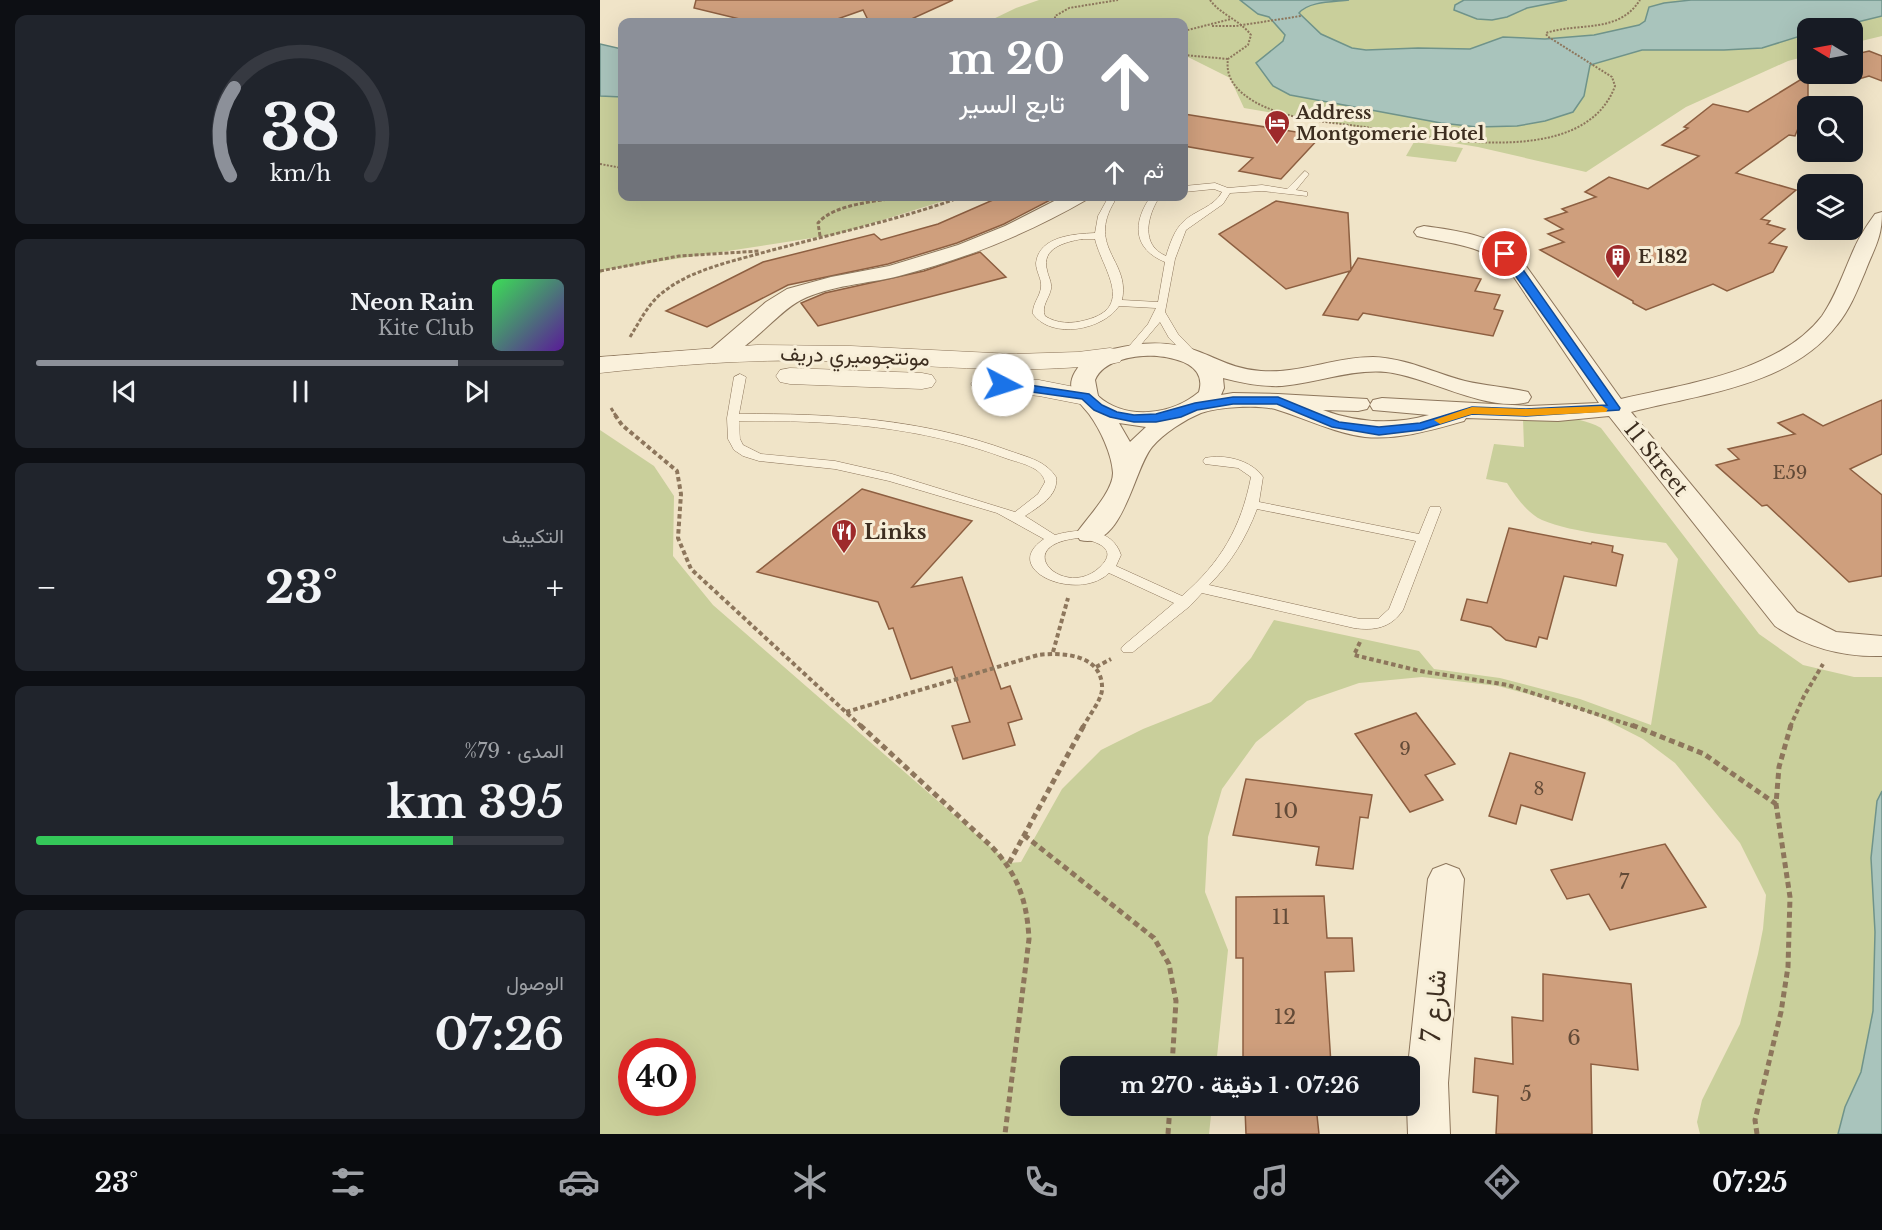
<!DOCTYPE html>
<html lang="ar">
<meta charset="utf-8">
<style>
:root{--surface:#171b24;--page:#20242c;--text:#f1f3f6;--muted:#9ea1a6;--line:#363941;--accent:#8c9099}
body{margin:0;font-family:"Libre Baskerville",Vazirmatn,serif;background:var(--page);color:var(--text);direction:rtl;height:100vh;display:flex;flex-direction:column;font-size:22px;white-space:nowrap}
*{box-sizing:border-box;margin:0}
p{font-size:20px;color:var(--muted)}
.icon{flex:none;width:33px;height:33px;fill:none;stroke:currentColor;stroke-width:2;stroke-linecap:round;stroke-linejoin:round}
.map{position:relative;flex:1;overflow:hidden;direction:ltr}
.panel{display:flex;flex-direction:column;gap:15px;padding:15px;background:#0d0f14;width:600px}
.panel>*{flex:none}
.guide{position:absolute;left:18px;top:18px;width:570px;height:183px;border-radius:12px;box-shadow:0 6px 24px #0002;direction:rtl;background:#8c9099;color:#fff;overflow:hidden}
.needle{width:39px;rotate:280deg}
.fabs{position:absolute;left:1197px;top:18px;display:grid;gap:12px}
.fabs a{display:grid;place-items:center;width:66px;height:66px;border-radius:12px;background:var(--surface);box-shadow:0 6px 24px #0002;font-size:30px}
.speed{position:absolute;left:18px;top:1038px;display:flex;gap:12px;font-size:30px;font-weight:700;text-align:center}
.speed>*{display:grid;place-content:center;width:78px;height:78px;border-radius:50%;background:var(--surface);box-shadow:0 6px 24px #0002;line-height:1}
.speed .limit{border:9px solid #d22;background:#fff;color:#111}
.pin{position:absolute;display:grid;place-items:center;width:51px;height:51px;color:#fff;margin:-26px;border:3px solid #fff;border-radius:50%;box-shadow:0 2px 6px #0007}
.me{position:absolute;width:66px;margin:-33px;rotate:95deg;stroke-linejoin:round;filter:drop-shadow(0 0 4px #0008)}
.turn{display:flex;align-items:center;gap:21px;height:126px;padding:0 24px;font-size:27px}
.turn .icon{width:78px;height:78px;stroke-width:2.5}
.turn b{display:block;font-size:42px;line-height:51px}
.then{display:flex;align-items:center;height:57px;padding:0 24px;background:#0003;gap:12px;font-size:22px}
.big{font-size:45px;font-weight:700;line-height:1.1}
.panel .widget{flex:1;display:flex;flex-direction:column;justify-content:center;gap:9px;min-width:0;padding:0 21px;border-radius:12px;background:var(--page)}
.panel .dial{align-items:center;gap:0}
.dial svg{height:156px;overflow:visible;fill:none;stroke:var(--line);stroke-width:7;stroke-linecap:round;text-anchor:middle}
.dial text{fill:var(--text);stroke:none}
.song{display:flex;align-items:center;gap:18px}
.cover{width:72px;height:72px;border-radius:9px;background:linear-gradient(135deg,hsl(130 70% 55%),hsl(270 70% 35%))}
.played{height:6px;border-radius:3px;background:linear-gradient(90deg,var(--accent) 80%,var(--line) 80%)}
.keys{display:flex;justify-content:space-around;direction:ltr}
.heat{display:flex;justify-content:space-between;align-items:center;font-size:33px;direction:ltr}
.charge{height:9px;border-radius:4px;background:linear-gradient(90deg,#34c759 79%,var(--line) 0)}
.trip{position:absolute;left:460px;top:1056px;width:360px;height:60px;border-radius:12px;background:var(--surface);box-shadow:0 6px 24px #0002;font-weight:700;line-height:60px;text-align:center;direction:rtl}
.tab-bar{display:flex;height:96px;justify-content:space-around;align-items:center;background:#090b0e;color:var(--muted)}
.tab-bar .icon{width:42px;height:42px}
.tab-bar .on{color:var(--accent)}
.tab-bar b{font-size:27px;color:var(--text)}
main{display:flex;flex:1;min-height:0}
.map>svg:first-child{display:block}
.green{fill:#c9cf9b;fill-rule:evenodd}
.water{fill:#a9c4bc;stroke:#6f938a;stroke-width:1.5}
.building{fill:#cf9f7d;stroke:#8d5f41;stroke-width:1.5}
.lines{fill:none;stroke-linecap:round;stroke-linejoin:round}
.service-casing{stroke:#8d765c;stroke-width:1}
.minor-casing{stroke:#8d765c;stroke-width:2}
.tertiary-casing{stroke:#8d765c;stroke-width:1}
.path-far3{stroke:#8d765c;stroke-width:2;stroke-dasharray:2 1.5;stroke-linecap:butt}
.path-far2{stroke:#8d765c;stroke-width:3;stroke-dasharray:4 2;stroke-linecap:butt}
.path-far1{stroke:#8d765c;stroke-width:4;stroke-dasharray:4.5 3;stroke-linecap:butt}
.path{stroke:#8d765c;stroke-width:5;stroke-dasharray:6 4;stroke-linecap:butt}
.service{fill:#faf1dc;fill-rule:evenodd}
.minor{fill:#faf1dc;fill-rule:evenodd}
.tertiary{fill:#faf1dc;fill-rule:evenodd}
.route{fill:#1a73e8;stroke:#114b97;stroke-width:1.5}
.slow{fill:#f59e0b}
.labels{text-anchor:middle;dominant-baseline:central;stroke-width:6;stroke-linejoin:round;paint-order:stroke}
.far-poi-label{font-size:18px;font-weight:bold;fill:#3d2e20;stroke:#f7eed8;text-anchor:start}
.number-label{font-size:18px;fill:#624a37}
.street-label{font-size:21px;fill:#3d2e20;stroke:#f7eed8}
.poi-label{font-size:21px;font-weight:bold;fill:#3d2e20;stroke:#f7eed8;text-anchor:start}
.near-number-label{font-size:21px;fill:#624a37}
.near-street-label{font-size:26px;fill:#3d2e20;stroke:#f7eed8}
</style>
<main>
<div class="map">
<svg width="1282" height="1134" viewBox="0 0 1282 1134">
<rect width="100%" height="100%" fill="#f0e4c8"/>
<!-- green -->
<g class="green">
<path d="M439,0H1282V36L1253,43L1252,28H1208L1207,56L1188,61L1086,107L986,172L878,147L644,108L630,78L584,55V22H387L416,8Z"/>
<path d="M0,96L22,97V196L356,197L238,234L4,270L0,274Z"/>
<path d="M814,142L863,148L856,162L806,156Z"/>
<path d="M923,419C950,419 978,414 1001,428L1159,634L1203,665L1254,677H1282V791L1277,801L1271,858L1275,932L1273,1011L1261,1072L1245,1107L1238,1134H1100L1097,1122L1102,1100L1140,1024L1158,954L1163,929L1166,895L1140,843L1075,763L1043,739L1002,718L962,703L898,686L822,677L759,683L707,701L656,742L622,789L608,837L605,892L628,950L616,1066H471V1106H612L609,1134H0V430L54,466L74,496L73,556L113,605L409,863L421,862L462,789L501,750L543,729L611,702L651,658L674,620L819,651L834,669L900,678L980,699L1051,725L1078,559L1066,543C1032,538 972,533 942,520C927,513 916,497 907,483L886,479L894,444L924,447ZM32,1052H82V1102H32Z"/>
</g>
<!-- water -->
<g class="water">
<path d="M640,0H749C734,2 709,1 699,13L721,34L752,48L766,50L818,48L870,49L903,37L945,39L994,35L1039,25L1045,21L1049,7L1064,3L1091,0H1282V16L1233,28H1208L1207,34L1162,48L1124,50H1042L990,65L984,96L973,112L945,121L917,126L877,127L841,123L690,95L673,86L656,63L683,41L685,35L669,17L658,14Z"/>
<path d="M864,0H967L927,8L907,17L892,20L877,19L854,10L855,5Z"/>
<path d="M0,44L22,49V97L0,96Z"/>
<path d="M1282,791V1134H1238L1245,1107L1261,1072L1273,1011L1275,932L1271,858L1277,801Z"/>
</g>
<!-- building -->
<g class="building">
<path d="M96,0H353L305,22H269L263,10L229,22H152L94,8Z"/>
<path d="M1269,51L1282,56V81L1269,76L1252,81V55Z"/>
<path d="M1208,75V122L1201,121L1195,136L1189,135L1136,173L1196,190L1161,219L1170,221L1167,224L1185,229L1169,243L1187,247L1173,272L1127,291L1113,284L1046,310L1033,303V301L940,250L964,242L948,234L963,229L945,219L967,212L962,209L996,197L985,192L1009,177L1048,189L1099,156L1062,145L1088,128L1084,127L1113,104L1148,112Z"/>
<path d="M584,114L721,136L681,179L639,171L653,158L584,146Z"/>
<path d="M402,196H458L404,224L357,243L288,264L188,285L107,327L66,311L163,262L274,234L281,240L338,224Z"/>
<path d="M676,201L748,213L751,270L758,258L881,279L875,291L900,295L894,309L903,311L893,336L763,313L758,320L723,315L750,271L686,289L619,234Z"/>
<path d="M380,252L406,277L218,326L201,303L225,293L324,271Z"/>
<path d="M1282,400V454L1250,469L1282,495V576L1249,582L1167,505L1162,506L1116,465L1139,459L1128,449L1195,434L1178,423L1203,414L1223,426Z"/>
<path d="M262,489L372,521L312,587L362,577L401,689L410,686L422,719L408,723L415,745L363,759L352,726L370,722L352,667L311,679L293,628L289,629L278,602L157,572Z"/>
<path d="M909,528L991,544L992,542L1013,546L1012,552L1023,555L1016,586L964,576L947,639L939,637L936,647L906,640L891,627L861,620L867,599L887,603Z"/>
<path d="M816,713L855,764L825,775L843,800L810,812L755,734Z"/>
<path d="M910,753L985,773L972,820L921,805L916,824L889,816Z"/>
<path d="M646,779L772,795L768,818L760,817L753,869L716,865L719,847L633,835Z"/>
<path d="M1065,844L1106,907L1010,930L989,894L967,899L951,870Z"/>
<path d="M724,896L727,938H752L754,971L725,972L731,1064H643V958H636V897Z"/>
<path d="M943,974L1031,984L1038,1070L991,1064L992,1134H896L898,1096L873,1092L875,1058L913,1064L912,1017L943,1021Z"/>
<path d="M716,1106L719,1134H646L645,1109Z"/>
</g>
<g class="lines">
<defs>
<g id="service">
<path d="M705,171L709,174L696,190L707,192V196L662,191L630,193L623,204L586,230L575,259L565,312L578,334L600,357V361H592L569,338L560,322L534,353H526L525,351L548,324L556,308L519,306C503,330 452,340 433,314C432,304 440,297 441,287C442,279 436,272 436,263C439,236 474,234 495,233L498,216L509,196H518C483,247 531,259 522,300L558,302L565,262C533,249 532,223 551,196H560C547,216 540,245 566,256C570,244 574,230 584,221C596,210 614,207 622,192L614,189L584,192V186L615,183L628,188L662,185L687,189ZM482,239H495C502,269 536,307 486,320C472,324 457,324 445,316C441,306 449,299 451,289C452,282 448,276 447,270C441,248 465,242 482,239Z"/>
<path d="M140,374L146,377L139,414C231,413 323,419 410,451C427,457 446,461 456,477C459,496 438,507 425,516L455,535C479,528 512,527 521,555L516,566L582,596C621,562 641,528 651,477L638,468L605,464L603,461L605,458C625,454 651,460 663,477L659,502L819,534L830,507H840L841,510L803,610C791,628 774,631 754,628L602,593L590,606L533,652H523L521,649L523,646L574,603L509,573C478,603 398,570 444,539L397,513L289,481L235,469L159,461L143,456L134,450L128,439L127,418L134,377ZM139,421C231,420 321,426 408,459C420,463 442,467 445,482L438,494L415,512L292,474L235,461L161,454L143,445L140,439ZM657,509L816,541L789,609L778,619H760L609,585C631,563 646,538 657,509ZM479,538C495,541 520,548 500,567C465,601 407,545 479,538Z"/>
</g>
<g id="minor">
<path d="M464,196H488L486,200C427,234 365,259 299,276C267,284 231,285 201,300C174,313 137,367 108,360L104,355L166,302L187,289L231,277L289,266L358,245L405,226Z"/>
<path d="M1282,212C1282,239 1274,248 1265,272C1257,291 1250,309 1237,325C1191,386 1100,394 1031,412L1197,612L1236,632L1282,636V656C1243,657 1208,648 1175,626L1009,416L958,421L866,418L864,421C832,430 799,440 765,437C734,433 707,419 678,410C660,404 618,407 601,413C584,420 564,433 552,447C533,470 523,551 480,540L476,534C486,519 513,492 513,473C512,454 500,429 489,414C479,401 464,391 475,372C483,358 499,352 513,349C541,342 569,340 597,351C621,360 634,369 661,371C699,374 735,357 773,357C806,358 834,373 865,381C886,386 907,387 928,392L931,397L928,402C886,413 827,376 786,372C750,369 717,383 682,386C662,387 642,383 623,378L624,388L621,395L633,393L678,394L767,399L770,404L767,409L758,411L723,410C758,423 793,425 829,415L773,410L770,405L773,400L782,398L929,406L999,403L907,267C879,244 850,244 817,236L814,232L817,228L824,226C859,231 893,235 921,259L1021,399C1085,384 1179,372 1222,316C1236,296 1244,271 1254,249C1259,237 1267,225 1275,214ZM557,356C577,358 607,365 599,392C572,415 526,421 498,396L495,380C504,359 537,355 557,356ZM519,423L546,427L530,442Z"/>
<path d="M846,864L859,869L864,879L848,1083L850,1134H808L807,1106H810V1066H808L828,879L833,869Z"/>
</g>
<g id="tertiary">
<path d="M157,345L251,346L413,354L478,352L510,348L520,350L523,356L520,362L510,364C414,376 319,364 223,361C149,359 74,365 0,373V357Z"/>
<path d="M190,368L322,373L332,375L336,381L332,387L322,389L190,384L180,382L176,376L180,370Z"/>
<path d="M385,376L439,380L495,391L499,397L495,403L485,405L439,396L375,390L371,384L375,378Z"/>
</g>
</defs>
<!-- service casing -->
<use href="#service" class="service-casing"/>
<!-- minor casing -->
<use href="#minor" class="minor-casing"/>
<!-- tertiary casing -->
<use href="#tertiary" class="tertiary-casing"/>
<!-- path-far3 -->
<g class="path-far3">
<path d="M610,0C621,15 640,20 651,35L648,45L628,59C625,79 638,92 655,102C687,120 729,122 765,127C832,138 984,171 1015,86L1012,77L947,36L946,33C980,22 1018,34 1040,0"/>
<path d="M455,22V16L469,8L518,0"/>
<path d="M612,26H636L701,16"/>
<path d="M584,31L631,19"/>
<path d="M584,55L628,59"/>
<path d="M0,164L22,168"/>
</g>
<!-- path-far2 -->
<g class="path-far2">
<path d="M220,236L218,223C235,203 281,201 307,196"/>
<path d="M0,271L79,256L160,251"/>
<path d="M30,337C40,321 48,304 62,293C90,270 130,262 165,252C231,234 299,220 364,196"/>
<path d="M11,408L16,416"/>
</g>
<!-- path-far1 -->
<g class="path-far1">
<path d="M15,415L22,425L77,471L81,494L78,538L91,569L262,727"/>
<path d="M760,642L754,655L820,671L908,685L1036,727"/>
<path d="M453,652L468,598"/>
<path d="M496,667L511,659"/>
<path d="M246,712L438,655C462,652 504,654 502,690C501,701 488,717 483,727"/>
<path d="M1190,727L1204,696L1223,664"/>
</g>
<!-- path -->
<g class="path">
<path d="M260,725L391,846C418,874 427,901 429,939L405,1134"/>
<path d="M1032,725L1104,754L1176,804"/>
<path d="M424,835L554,938L569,964L576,1001L572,1066"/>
<path d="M409,863L484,725"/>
<path d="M568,1134L570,1106"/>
<path d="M1157,1134L1155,1120L1181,1012L1188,967L1190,897L1176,804L1179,767L1191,725"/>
</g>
<!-- service -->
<use href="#service" class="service"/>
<!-- minor -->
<use href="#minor" class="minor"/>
<!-- tertiary -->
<use href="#tertiary" class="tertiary"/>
</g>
<!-- route -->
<path class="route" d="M905,251L917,261L1020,408L1019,410L926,416L872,414L821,430L779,435L732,427L677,404H633L597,410L581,417L556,422H534L510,417L494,410L482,399L403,388L398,385L403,381L489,394L502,405L517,412L534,415L556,414L595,403L633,397H678L739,422L779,427L820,423L872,407L926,409L1007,405L900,254Z"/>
<!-- slow -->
<path class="slow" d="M1002,406L1008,409L1006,412L926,416L872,414L840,424L834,420L872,407L926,409Z"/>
<!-- icons -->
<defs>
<symbol id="hotel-pin" viewBox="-11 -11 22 30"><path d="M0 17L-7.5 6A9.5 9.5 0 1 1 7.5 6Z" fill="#9e2a2b" stroke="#f7eed8"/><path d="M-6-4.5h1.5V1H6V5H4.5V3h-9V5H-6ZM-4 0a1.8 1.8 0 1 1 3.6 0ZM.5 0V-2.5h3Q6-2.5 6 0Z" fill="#fff"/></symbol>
<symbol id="building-pin" viewBox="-11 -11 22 30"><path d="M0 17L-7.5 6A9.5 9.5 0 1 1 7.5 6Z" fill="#9e2a2b" stroke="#f7eed8"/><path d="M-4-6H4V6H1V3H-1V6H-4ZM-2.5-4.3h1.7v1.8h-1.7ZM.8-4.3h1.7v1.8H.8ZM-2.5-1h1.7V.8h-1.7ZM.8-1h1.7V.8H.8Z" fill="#fff"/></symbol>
<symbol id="restaurant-pin" viewBox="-11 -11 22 30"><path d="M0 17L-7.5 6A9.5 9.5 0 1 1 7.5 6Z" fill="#9e2a2b" stroke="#f7eed8"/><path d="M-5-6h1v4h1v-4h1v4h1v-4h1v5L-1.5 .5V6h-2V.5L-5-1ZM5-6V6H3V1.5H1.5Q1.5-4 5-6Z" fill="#fff"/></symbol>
</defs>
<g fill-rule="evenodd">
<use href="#hotel-pin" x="662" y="108" width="30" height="40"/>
<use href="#building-pin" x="1003" y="242" width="30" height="40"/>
<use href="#restaurant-pin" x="229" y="517" width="30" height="40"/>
</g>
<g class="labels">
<!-- far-poi labels -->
<g class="far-poi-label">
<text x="696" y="113">Address<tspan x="696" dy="21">Montgomerie Hotel</tspan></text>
<text x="1038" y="257">E 182</text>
</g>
<!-- number labels -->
<g class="number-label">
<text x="1190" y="473">E59</text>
<text x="805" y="749">9</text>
<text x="939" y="789">8</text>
</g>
<!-- street labels -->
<g class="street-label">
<text transform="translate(255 356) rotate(2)">مونتجوميري دريف</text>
<text transform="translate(1056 459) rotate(51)">11 Street</text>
</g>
<!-- poi labels -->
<g class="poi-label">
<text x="264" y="532">Links</text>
</g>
<!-- near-number labels -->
<g class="near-number-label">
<text x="686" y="811">10</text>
<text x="1024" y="882">7</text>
<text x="681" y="917">11</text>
<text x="685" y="1017">12</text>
<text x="974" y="1038">6</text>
<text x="926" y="1094">5</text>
</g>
<!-- near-street labels -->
<g class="near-street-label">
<text transform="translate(834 1006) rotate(-85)">شارع 7</text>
</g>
</g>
</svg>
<div class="fabs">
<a><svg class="needle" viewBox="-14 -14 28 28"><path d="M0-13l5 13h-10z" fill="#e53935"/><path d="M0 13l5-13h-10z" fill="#9ea1a6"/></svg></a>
<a><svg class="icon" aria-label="search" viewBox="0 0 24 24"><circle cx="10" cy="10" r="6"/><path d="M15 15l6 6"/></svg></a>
<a><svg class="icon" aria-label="layers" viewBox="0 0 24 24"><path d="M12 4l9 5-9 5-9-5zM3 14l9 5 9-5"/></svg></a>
</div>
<div class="speed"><div class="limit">40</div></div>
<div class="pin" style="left:905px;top:254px;background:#d93025"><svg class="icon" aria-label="arrive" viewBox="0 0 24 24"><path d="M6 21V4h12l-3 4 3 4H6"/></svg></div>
<svg class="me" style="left:403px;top:385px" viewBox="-20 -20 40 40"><circle r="19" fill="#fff"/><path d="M0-13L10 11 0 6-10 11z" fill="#1a73e8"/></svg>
<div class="trip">07:26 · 1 دقيقة · 270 m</div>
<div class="guide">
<div class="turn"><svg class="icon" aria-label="ahead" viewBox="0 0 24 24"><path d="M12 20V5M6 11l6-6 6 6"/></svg><div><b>20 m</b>تابع السير</div></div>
<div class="then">ثم<svg class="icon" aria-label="ahead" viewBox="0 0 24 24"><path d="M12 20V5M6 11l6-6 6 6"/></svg></div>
</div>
</div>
<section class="panel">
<div class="widget dial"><svg viewBox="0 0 100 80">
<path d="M14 69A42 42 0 1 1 86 69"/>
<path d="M14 69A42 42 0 0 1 16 24" stroke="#8c9099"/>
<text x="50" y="56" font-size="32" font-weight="700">38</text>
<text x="50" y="72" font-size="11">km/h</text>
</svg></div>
<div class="widget">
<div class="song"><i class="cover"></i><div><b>Neon Rain</b><p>Kite Club</p></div></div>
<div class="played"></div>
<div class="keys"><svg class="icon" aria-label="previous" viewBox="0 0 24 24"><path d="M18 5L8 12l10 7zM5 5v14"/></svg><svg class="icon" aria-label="pause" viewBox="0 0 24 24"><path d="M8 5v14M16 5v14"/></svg><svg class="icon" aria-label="next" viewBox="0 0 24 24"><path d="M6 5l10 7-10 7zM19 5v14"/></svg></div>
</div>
<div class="widget"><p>التكييف</p>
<div class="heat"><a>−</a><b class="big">23°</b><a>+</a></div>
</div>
<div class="widget"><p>المدى · 79%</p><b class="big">395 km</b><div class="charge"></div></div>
<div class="widget"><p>الوصول</p><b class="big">07:26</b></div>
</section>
</main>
<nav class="tab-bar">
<b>07:25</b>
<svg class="icon on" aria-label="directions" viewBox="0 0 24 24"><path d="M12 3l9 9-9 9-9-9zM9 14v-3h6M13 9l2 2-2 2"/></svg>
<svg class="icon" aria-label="music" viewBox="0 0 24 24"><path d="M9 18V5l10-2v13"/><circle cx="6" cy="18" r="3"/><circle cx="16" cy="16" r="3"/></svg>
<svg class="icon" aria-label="phone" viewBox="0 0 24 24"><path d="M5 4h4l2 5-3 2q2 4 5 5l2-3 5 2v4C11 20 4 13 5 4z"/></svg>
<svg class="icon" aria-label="climate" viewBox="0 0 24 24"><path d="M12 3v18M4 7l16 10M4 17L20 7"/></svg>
<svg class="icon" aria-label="car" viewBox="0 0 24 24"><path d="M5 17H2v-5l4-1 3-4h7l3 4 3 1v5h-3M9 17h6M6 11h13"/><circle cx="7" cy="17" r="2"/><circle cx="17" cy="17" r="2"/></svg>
<svg class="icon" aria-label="filters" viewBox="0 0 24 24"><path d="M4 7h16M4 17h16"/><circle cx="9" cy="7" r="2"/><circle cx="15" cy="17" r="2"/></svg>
<b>23°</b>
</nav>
